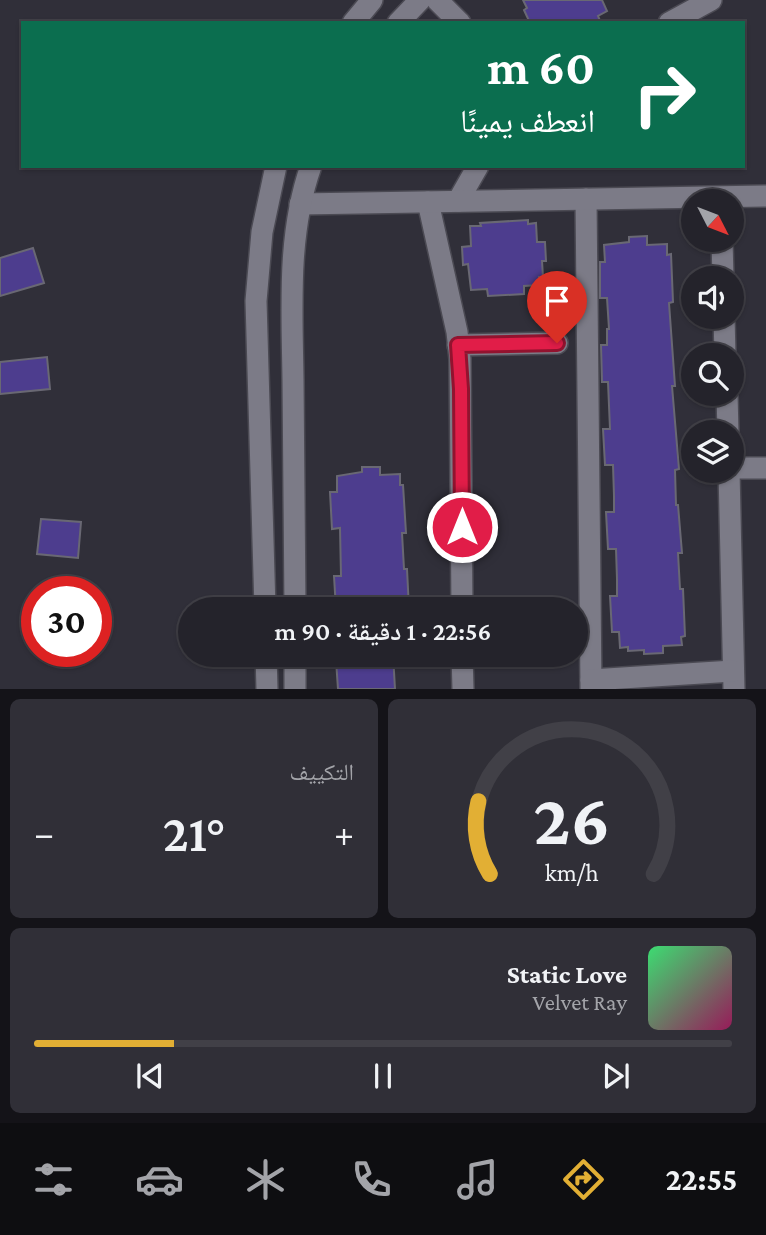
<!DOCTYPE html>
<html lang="ar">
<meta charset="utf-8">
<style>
:root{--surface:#24232b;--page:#302f37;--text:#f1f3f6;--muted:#a3a4a9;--line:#414047;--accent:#e2af34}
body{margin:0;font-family:"Crimson Pro","Noto Naskh Arabic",serif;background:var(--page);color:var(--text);direction:rtl;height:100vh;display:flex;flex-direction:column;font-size:26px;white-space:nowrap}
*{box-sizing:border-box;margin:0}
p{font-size:23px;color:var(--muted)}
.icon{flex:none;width:38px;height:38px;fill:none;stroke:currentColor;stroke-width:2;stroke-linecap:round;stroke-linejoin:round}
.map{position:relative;height:689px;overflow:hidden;direction:ltr}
.drawer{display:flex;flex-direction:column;gap:10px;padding:10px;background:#141318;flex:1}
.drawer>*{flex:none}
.guide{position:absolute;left:21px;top:21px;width:724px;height:147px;border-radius:0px;box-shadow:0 2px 5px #0004,0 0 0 2px var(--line);direction:rtl;background:#0b6e4f;color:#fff;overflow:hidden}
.needle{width:46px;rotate:132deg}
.controls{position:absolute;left:681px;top:189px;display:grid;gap:14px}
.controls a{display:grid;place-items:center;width:63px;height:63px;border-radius:50%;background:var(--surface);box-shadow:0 2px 5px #0004,0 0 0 2px var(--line);font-size:35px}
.speed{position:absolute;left:21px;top:576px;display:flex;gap:14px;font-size:35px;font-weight:700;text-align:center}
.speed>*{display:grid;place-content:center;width:91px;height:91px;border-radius:50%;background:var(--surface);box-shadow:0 2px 5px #0004,0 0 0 2px var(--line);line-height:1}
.speed .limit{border:10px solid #d22;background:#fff;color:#111}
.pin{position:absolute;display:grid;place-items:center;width:60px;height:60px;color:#fff;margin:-72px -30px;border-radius:50% 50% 50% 0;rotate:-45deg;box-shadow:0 0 7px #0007}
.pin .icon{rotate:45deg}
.me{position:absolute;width:77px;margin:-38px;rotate:0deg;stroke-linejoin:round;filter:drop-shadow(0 0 5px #0008)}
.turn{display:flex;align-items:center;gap:24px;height:147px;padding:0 35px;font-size:32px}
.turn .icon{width:91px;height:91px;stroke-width:2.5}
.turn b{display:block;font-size:49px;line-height:60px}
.big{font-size:52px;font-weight:600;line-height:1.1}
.drawer .card{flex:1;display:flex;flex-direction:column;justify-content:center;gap:10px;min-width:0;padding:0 24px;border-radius:10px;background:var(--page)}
.drawer .dial{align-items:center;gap:0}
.dial svg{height:182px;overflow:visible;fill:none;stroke:var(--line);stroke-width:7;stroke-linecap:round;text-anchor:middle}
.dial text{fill:var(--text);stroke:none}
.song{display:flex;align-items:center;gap:21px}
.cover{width:84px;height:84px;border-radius:10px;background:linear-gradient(135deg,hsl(140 70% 55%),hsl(330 70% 35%))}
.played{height:7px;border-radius:4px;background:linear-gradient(90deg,var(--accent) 20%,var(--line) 20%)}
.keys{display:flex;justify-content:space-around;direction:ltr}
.heat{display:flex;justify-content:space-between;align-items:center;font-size:38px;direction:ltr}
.drawer .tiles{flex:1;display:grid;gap:10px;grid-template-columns:1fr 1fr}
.card:last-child{grid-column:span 2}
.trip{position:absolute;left:178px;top:597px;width:410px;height:70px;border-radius:35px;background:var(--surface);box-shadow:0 2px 5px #0004,0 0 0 2px var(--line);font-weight:600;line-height:70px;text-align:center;direction:rtl}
.menu{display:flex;height:112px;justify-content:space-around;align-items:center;background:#0e0e11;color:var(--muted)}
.menu .icon{width:49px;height:49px}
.menu .selected{color:var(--accent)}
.menu b{font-size:32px;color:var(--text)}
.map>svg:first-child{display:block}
.building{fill:#4d3d8e;stroke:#696873;stroke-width:2}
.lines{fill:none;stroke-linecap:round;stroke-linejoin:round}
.minor-casing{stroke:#4b4a53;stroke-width:24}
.minor{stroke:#7c7b87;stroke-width:21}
.route-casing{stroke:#92132f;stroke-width:18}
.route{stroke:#e11d48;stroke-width:12}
</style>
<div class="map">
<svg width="766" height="689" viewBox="0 0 766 689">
<rect width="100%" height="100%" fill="#302f39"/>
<!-- building -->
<g class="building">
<path d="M523,0H602L607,11L598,16L601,23H530L524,10L527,8Z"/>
<path d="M528,220V224L536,223L537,242H545L546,261H542L543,277H539V285L524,286V294L488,296L487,289L471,290L468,264L463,265L462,247L471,246L470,226H481L480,223Z"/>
<path d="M647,236V245L667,244V255L671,254L673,302L669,303L675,386H672L679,469L675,470L676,505H678L682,553H678L680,589H683L685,636L681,637L682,645L663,646V653L644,654V650L628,651V647L620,648L619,632H612L610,596H617V579L616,549H608L606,512H614V496L613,465H605L603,429H610L608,382H602L601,345H607V329H609L607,298H600V262H605L604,245L629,242V237Z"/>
<path d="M33,248L44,283L0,296V258Z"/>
<path d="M47,357L50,389L0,394V362Z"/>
<path d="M362,467H380V475L400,474V485H403L406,533H402L404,569H407L409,609H336L334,576H341L340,528L332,529L330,492H337V476L362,472Z"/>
<path d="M41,519L81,522L78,558L37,554Z"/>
<path d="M343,654H393L395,689H338L336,660H343Z"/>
</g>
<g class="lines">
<defs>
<g id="minor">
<path d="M437,0L460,23"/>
<path d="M353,23L372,0"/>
<path d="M398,23L420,0"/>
<path d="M669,23L711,0"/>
<path d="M586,199L591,689"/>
<path d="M458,201L478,166"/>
<path d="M428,202L457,332L460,359L462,609"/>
<path d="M300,204L766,196"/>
<path d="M722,240L723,278"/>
<path d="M724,317L725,355"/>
<path d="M458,345L557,343"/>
<path d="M727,394L728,432"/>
<path d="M732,468H766"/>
<path d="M729,471L734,689"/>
<path d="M265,609L256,301L262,232L276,166"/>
<path d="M295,609C294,532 293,455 293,379C292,308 287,234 311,166"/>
<path d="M266,654L267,689"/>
<path d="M295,654V689"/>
<path d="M462,654L463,689"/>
<path d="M591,680L733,671"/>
</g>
</defs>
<!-- minor casing -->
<use href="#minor" class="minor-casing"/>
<!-- minor -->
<use href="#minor" class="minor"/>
</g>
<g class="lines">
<defs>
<path id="route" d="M462,527L461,389L458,345L557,343"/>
</defs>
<!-- route casing -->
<use href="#route" class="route-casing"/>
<!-- route -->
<use href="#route" class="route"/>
</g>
</svg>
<div class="controls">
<a><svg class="needle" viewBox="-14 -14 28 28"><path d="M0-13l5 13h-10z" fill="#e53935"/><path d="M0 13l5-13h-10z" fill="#a3a4a9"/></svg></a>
<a><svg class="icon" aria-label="sound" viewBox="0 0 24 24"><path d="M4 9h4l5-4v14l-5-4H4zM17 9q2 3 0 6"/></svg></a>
<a><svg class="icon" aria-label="search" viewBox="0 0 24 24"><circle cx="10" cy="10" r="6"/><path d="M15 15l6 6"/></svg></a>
<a><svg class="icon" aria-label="layers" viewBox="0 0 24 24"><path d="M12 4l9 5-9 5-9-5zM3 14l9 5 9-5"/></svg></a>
</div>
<div class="speed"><div class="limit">30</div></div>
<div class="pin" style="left:557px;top:343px;background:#d93025"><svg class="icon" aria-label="arrive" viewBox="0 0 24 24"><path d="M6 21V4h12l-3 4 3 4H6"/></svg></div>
<svg class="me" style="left:462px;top:527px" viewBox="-20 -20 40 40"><circle r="17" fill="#e11d48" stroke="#fff" stroke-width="3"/><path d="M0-11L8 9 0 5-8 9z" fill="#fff"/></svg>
<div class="trip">22:56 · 1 دقيقة · 90 m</div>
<div class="guide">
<div class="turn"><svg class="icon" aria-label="right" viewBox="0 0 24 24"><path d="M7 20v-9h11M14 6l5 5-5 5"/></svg><div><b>60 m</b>انعطف يمينًا</div></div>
</div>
</div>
<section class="drawer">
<div class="tiles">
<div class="card dial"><svg viewBox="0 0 100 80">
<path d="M14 69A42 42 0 1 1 86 69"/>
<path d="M14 69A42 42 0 0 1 9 37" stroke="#e2af34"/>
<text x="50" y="56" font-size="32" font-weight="700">26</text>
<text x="50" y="72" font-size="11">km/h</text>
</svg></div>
<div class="card"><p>التكييف</p>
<div class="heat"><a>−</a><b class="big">21°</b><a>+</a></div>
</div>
<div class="card">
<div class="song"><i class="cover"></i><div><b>Static Love</b><p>Velvet Ray</p></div></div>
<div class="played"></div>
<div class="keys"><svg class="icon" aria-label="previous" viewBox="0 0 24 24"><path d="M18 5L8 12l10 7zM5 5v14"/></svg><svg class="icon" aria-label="pause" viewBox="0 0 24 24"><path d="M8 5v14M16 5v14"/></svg><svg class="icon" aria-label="next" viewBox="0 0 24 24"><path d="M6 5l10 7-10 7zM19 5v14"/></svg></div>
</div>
</div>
</section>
<nav class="menu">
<b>22:55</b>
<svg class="icon selected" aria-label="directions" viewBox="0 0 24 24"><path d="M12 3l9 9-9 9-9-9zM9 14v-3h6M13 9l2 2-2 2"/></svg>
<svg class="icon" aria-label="music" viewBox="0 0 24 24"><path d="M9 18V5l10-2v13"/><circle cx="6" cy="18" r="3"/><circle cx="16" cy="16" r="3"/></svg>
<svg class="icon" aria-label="phone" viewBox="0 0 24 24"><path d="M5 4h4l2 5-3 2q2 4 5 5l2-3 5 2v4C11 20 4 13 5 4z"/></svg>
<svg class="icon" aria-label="climate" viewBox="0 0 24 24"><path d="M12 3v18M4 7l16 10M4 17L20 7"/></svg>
<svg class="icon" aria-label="car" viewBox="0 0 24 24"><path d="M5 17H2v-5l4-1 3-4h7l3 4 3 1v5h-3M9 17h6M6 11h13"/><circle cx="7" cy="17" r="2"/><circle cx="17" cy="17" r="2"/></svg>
<svg class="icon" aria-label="filters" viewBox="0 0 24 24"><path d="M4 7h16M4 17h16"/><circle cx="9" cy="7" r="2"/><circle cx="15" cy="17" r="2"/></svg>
</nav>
